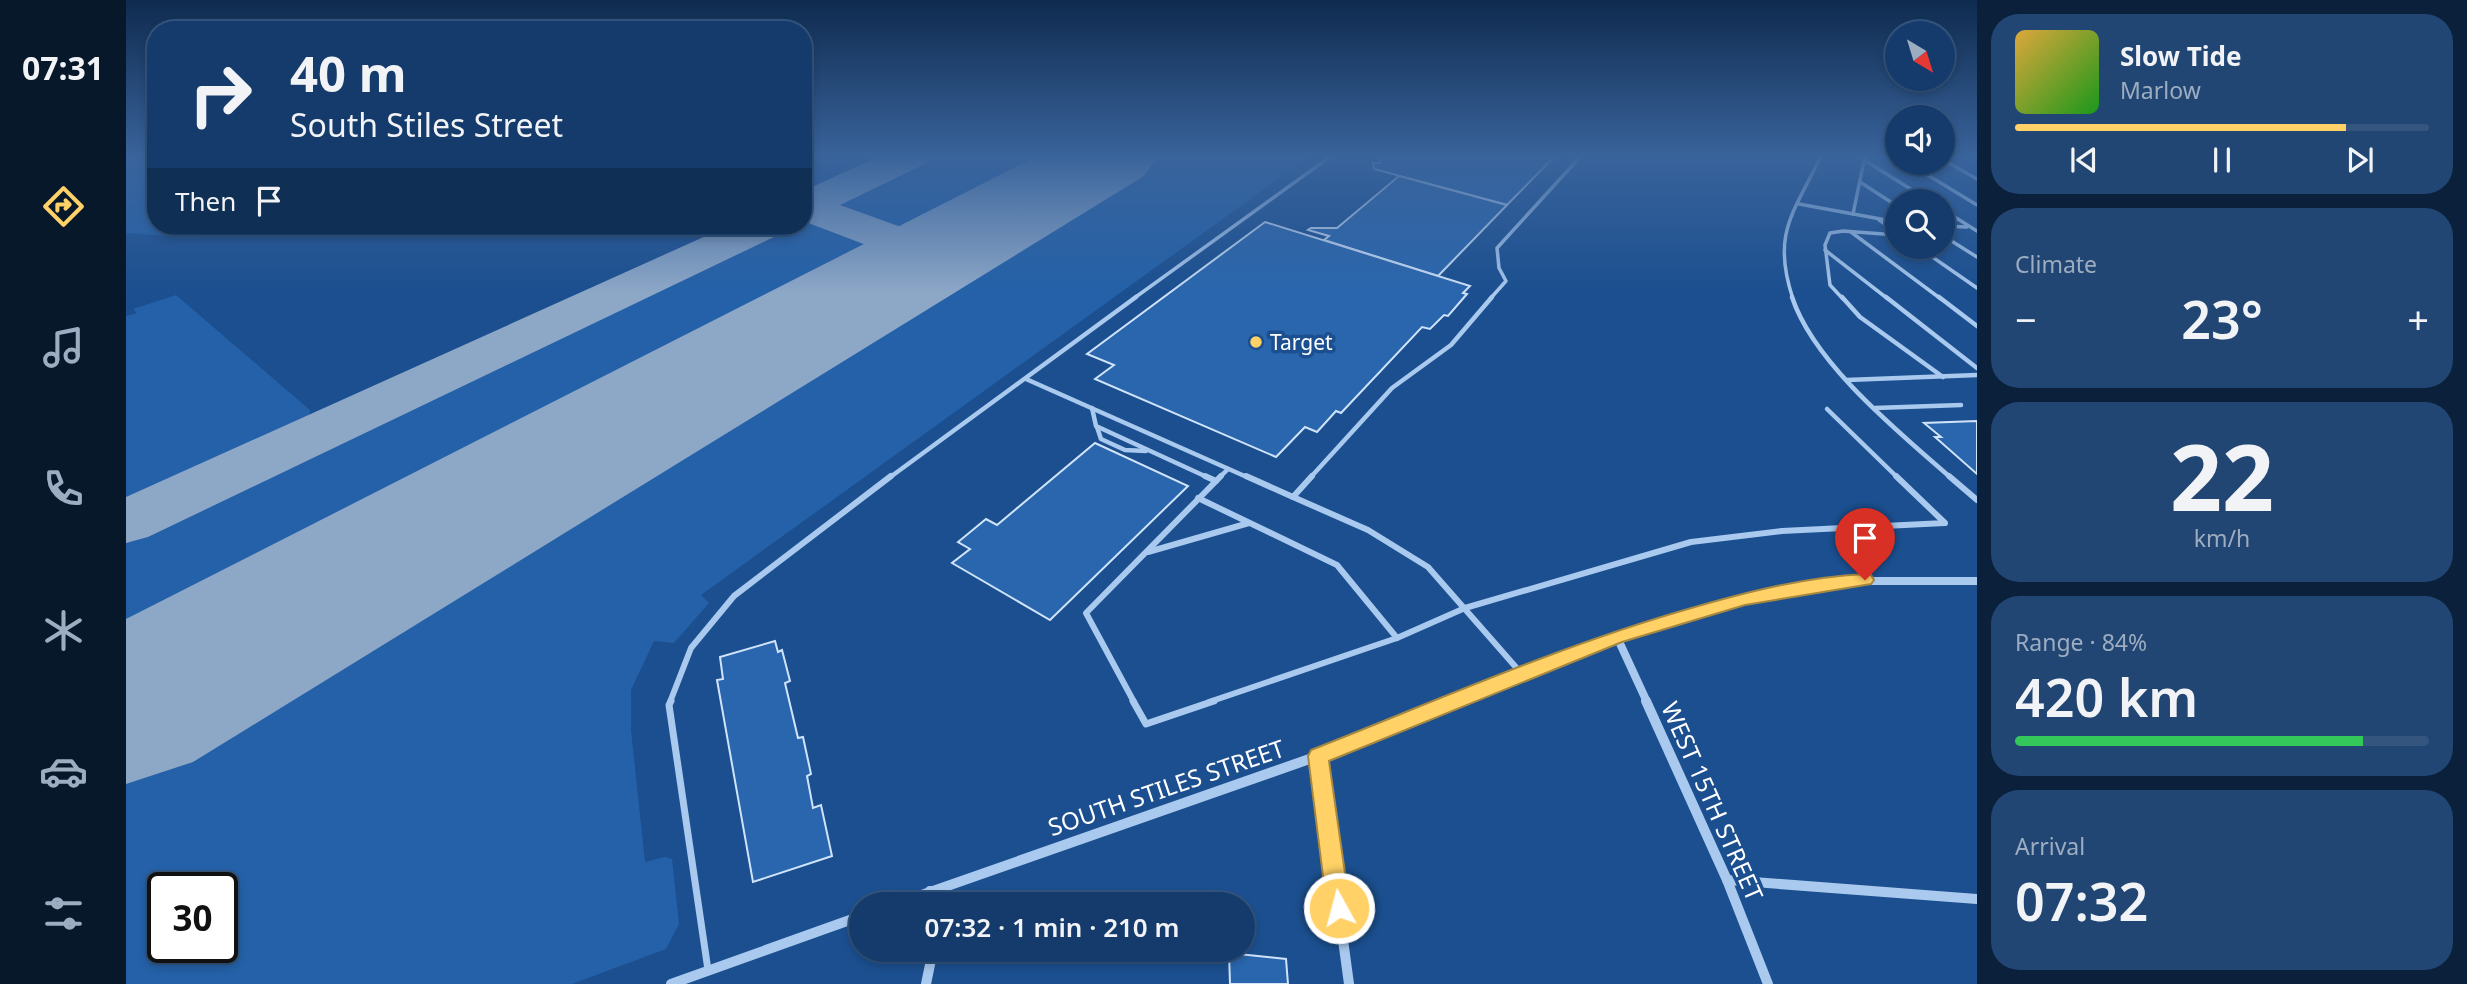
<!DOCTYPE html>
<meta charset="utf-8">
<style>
:root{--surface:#143b6b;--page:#214673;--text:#f1f3f6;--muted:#9dadc1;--line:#33557e;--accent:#ffd166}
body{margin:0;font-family:"Noto Sans",sans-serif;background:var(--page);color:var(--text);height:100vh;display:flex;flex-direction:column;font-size:26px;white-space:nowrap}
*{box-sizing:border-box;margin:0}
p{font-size:23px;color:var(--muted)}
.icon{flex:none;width:38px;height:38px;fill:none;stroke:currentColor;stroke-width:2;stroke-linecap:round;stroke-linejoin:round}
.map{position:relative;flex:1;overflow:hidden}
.panel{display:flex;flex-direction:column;gap:14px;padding:14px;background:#0b203b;width:490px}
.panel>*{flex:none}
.guide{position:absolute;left:21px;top:21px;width:665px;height:214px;border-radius:28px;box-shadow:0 4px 10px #0003,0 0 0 2px var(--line);background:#143b6b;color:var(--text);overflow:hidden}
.needle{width:46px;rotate:142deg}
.buttons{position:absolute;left:1759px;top:21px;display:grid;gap:14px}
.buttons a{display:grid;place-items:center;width:70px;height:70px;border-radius:50%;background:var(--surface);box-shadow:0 4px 10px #0003,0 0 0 2px var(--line);font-size:35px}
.speed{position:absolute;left:21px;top:872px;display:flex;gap:14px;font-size:35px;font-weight:700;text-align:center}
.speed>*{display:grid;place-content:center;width:91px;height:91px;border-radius:50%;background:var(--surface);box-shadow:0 4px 10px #0003,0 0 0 2px var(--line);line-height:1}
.speed .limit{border:4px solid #111;border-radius:10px;background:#fff;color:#111}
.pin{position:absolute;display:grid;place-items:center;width:60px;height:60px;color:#fff;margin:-72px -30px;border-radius:50% 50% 50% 0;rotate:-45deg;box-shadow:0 0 7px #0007}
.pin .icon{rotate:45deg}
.me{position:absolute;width:77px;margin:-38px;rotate:353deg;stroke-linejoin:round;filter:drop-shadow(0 0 5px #0008)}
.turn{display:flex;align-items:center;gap:24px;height:147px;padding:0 28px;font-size:32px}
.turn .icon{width:91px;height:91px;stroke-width:2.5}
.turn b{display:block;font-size:49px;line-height:60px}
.then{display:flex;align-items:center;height:66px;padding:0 28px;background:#0003;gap:14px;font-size:26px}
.big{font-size:52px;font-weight:600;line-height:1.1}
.panel .tile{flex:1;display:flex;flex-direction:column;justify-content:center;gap:10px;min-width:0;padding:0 24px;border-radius:28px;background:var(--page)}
.panel .dial{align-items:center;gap:0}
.dial b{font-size:91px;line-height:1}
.song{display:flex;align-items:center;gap:21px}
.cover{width:84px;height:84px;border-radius:10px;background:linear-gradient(135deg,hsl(40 70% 55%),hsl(120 70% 35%))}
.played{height:7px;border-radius:4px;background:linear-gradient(90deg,var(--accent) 80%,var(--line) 80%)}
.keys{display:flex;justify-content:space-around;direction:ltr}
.heat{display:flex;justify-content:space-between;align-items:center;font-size:38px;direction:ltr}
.charge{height:10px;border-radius:5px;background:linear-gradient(90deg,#34c759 84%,var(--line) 0)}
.trip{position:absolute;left:723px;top:892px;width:406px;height:70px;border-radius:35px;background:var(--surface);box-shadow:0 4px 10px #0003,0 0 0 2px var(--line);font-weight:600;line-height:70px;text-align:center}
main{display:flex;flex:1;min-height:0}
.tab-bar{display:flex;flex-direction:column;width:126px;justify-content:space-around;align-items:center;background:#08182b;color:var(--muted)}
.tab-bar .icon{width:49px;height:49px}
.tab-bar .selected{color:var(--accent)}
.tab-bar b{font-size:32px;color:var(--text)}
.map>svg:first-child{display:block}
.green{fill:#2461a8;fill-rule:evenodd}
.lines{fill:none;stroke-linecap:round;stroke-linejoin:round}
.taxiway{fill:#8da7c7;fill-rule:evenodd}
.runway{fill:#8da7c7;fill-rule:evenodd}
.building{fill:#2a66ad;stroke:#cfe3fa;stroke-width:2}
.service-far3{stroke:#a9c9ee;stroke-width:3.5}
.service-far2{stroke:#a9c9ee;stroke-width:4.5}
.service-far1{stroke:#a9c9ee;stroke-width:6}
.service{stroke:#a9c9ee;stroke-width:7}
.minor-far1{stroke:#a9c9ee;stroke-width:8}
.minor{stroke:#a9c9ee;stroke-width:10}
.route{fill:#ffd166;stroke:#a68842;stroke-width:2}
.poi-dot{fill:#ffd166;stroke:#1b4f8f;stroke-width:2.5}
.labels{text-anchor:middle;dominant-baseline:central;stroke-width:7;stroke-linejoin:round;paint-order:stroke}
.poi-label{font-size:21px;fill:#fff;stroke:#1b4f8f;text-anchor:start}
.near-street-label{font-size:24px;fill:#fff;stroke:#1b4f8f}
</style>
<main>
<nav class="tab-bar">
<b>07:31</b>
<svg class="icon selected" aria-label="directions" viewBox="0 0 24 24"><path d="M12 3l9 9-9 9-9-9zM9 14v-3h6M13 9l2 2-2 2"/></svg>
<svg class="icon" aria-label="music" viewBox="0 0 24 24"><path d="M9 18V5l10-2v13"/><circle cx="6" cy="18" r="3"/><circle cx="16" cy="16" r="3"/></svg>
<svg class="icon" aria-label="phone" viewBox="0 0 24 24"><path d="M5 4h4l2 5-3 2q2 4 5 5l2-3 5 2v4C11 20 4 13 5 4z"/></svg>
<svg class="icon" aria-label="climate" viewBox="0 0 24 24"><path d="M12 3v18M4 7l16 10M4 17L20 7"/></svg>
<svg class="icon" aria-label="car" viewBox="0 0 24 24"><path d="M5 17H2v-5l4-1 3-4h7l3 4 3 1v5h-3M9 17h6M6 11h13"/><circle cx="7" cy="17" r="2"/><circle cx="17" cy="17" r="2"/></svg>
<svg class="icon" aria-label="filters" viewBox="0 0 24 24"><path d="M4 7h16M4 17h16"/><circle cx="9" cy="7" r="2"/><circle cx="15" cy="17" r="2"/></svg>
</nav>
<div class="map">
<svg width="1851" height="984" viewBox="0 0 1851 984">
<rect width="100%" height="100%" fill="#1b4f8f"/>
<!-- green -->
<g class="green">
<path d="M0,156H30V226H87L67,238L0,233Z"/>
<path d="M801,156H934L787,234L770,233L719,211L716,202L722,194Z"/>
<path d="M1034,156H1184L575,595L583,603L548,643L528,641L505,690V730L519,862L539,857L546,859L553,924L540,949L446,984H0V765ZM96,887V947H37V887Z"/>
<path d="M677,223L702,224L758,248L0,652V536L654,226H677Z"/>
<path d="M50,295L184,410L182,422L168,438L0,515V316L11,313L7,309Z"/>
</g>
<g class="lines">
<!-- taxiway -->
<g class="taxiway">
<path d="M754,156H805L799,164L714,205L825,245L831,255L825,265L809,268L793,265L677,221V191Z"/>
<path d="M602,226H658L652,235L22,537L0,543V497Z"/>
</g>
<!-- runway -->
<path class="runway" d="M911,156H1032L1018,176L67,762L0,784V619Z"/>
</g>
<!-- building -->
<g class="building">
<path d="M1253,156H1429L1381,205L1248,169L1247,163H1255Z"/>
<path d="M1273,176L1381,205L1312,276L1198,240L1203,236L1182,230L1185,228H1211Z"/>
<path d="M1139,222L1344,286L1337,293L1341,294L1322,316L1318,315L1304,329L1296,327L1215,413L1210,411L1191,432L1179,427L1150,457L969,379L988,365L961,354Z"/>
<path d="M1851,421V474L1809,437H1815L1798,423Z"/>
<path d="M969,443L1062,486L924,620L826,563L844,549L832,542L860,519L871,525Z"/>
<path d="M649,641L652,652L656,650L664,681L659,683L672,738L677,737L685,774L681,776L687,808L695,805L706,856L627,882L591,680L597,679L594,657Z"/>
<path d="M1103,953L1160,959L1162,984H1104Z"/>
</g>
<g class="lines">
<!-- service-far3 -->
<g class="service-far3">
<path d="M1849,156L1851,158"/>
<path d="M1816,159L1851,179"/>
<path d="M1738,160L1804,201"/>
<path d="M1782,163L1851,205"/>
<path d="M1734,182L1771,206"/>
<path d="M1673,204L1771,222"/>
<path d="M1816,209L1851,231"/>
<path d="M1727,214L1739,156"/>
<path d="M1753,220L1771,232"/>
<path d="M1816,226L1841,227"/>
<path d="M1725,232L1815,299"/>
<path d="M1816,235L1851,257"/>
<path d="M1792,247L1851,288"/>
<path d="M1699,250L1762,299"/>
<path d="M1007,299L1205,156"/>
<path d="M1364,299L1380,281L1373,268L1371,248L1455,156"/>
<path d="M1667,299C1645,233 1668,213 1695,156"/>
<path d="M1717,299L1704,285L1699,245L1704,233L1717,231L1771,235"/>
</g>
<!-- service-far2 -->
<g class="service-far2">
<path d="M1666,297C1688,364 1774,433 1825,478"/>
<path d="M1716,297L1734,317L1817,377"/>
<path d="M1760,297L1851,368"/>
<path d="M1813,297L1851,326"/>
<path d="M900,379L1123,478"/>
<path d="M1721,380L1851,375"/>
<path d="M966,408L970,426L1083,478"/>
<path d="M1749,408L1835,405"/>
<path d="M1701,409L1772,478"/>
<path d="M971,427L975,439L999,450L1020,451"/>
<path d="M763,478L1010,297"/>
<path d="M1093,478L1102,469"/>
<path d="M1184,478L1266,388L1325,345L1366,297"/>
</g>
<!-- service-far1 -->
<g class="service-far1">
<path d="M1079,476L1090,481"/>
<path d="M1120,476L1167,497"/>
<path d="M1186,476L1167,497L1242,530L1302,567L1395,673"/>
<path d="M1823,476L1851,500"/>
<path d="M1072,498L1211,565L1271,638"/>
<path d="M1022,552L1123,523"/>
<path d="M544,702L565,648L608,596L765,476"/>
<path d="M1008,702L960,613L1095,476"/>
<path d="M1083,702L1271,638L1339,608L1565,542L1656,531L1819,523L1770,476"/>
</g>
<!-- service -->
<g class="service">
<path d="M545,701L543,705L582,970"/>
<path d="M1007,701L1020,724L1088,701"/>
</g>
<!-- minor-far1 -->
<g class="minor-far1">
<path d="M1491,637L1521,702"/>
<path d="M1327,702L1491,637L1619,599L1718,581H1851"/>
</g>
<!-- minor -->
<g class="minor">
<path d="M1520,701L1601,880L1642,984"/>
<path d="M1192,756L1223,984"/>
<path d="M1601,880L1851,899"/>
<path d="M804,891L807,905"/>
<path d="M767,905L1192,756L1331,701"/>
<path d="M545,984L735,916"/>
<path d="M800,984L807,950"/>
</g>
</g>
<!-- sky -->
<linearGradient id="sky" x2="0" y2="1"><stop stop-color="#0f2b4f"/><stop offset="0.53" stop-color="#39639b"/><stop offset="1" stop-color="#39639b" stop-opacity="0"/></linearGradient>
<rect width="1851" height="294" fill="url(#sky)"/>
<!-- route -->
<path class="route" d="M1739,574L1745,575L1748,580L1745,584L1619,605L1496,642L1203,761L1224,908L1221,916L1213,919L1204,916L1201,908L1182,756L1185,750C1310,701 1433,646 1562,609C1620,592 1679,577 1739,574Z"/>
<!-- markers -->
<circle class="poi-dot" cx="1130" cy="342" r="7"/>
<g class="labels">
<!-- poi labels -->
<g class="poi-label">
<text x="1144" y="342">Target</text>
</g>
<!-- near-street labels -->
<g class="near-street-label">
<text transform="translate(1040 787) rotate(-19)">SOUTH STILES STREET</text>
<text transform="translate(1587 801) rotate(66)">WEST 15TH STREET</text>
</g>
</g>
</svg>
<div class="buttons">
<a><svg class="needle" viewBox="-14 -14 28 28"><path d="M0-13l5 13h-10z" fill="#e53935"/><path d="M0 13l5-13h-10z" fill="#9dadc1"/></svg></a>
<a><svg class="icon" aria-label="sound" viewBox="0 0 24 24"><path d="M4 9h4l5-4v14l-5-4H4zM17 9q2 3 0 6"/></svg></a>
<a><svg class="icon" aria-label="search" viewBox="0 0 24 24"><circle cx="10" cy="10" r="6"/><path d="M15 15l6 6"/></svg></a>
</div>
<div class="speed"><div class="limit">30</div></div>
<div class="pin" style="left:1739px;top:580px;background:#d93025"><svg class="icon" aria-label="arrive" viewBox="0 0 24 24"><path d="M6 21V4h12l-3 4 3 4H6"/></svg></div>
<svg class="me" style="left:1213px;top:908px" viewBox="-20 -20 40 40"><circle r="17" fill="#ffd166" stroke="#fff" stroke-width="3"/><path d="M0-11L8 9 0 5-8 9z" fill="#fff"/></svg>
<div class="trip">07:32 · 1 min · 210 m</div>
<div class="guide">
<div class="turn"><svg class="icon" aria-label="right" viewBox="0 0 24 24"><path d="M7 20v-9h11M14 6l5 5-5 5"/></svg><div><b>40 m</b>South Stiles Street</div></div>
<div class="then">Then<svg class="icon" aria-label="arrive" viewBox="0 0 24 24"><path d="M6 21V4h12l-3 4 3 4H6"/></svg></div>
</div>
</div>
<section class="panel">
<div class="tile">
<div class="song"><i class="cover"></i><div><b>Slow Tide</b><p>Marlow</p></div></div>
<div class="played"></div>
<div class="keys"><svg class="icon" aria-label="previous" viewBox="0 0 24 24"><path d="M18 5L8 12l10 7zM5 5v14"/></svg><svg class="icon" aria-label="pause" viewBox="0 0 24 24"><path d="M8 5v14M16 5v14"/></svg><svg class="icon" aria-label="next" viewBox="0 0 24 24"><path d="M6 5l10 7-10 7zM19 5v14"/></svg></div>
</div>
<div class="tile"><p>Climate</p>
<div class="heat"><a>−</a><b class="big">23°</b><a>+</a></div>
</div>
<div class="tile dial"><b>22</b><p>km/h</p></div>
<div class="tile"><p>Range · 84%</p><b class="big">420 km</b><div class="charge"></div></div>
<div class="tile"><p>Arrival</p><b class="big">07:32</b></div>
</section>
</main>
